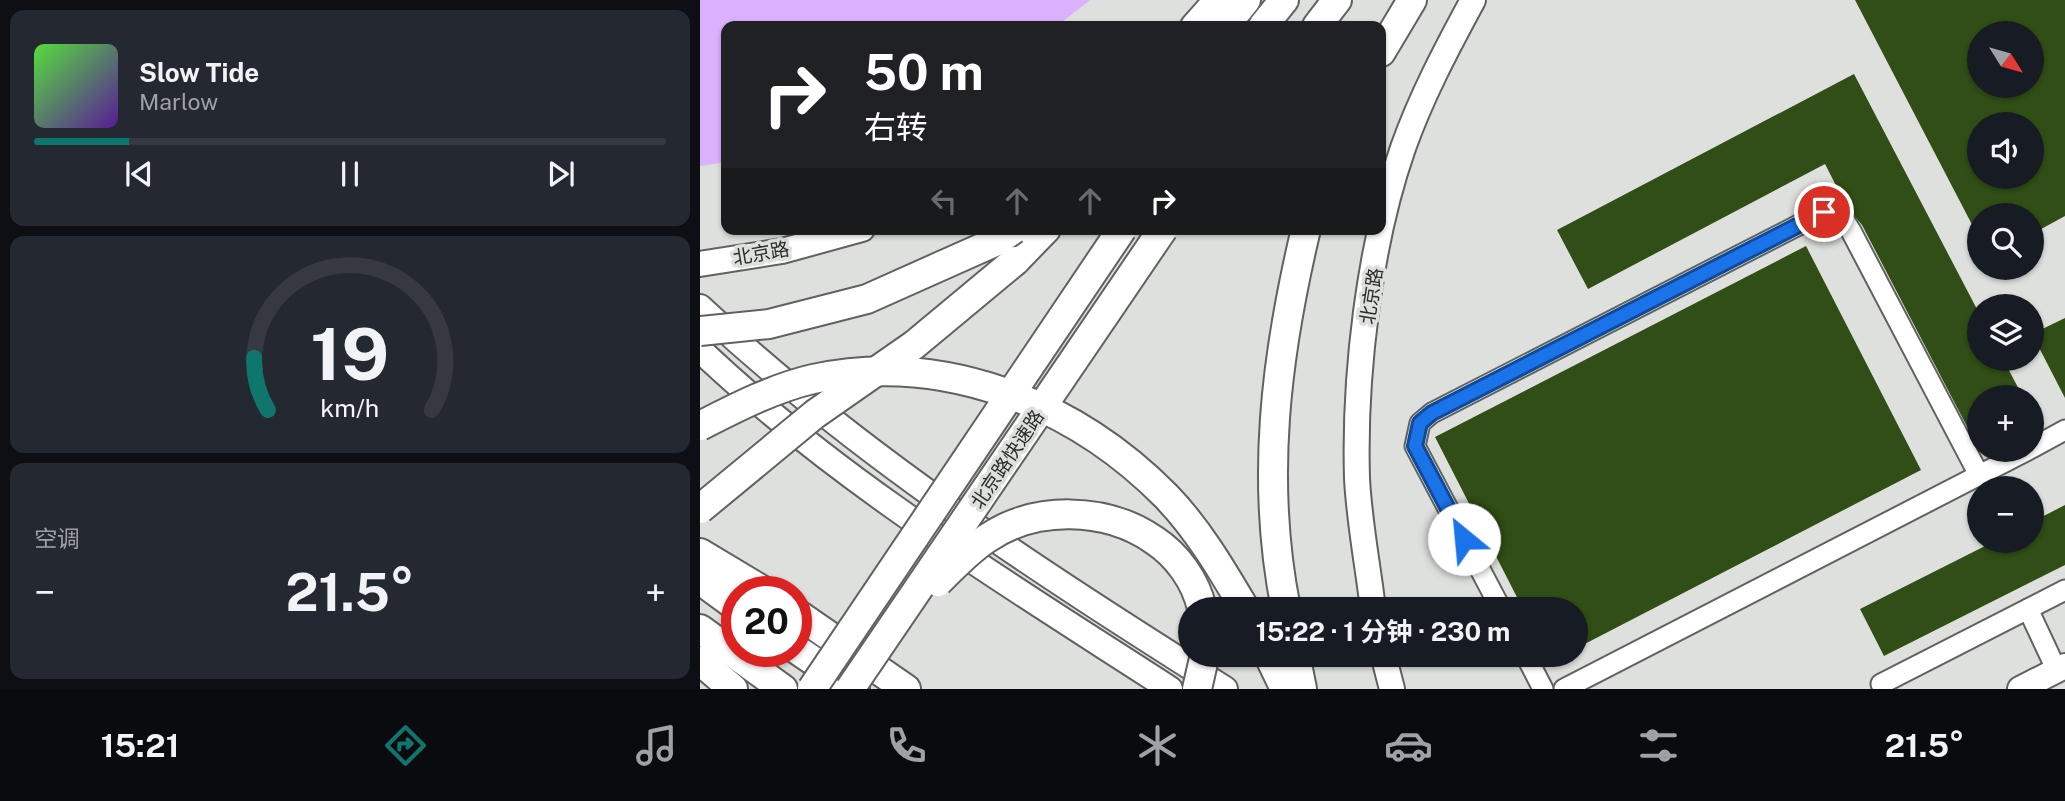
<!DOCTYPE html>
<html lang="zh">
<meta charset="utf-8">
<style>
:root{--surface:#171b24;--page:#242831;--text:#f1f3f6;--muted:#9ea1a6;--line:#363941;--accent:#0f766e}
body{margin:0;font-family:"Public Sans","Noto Sans SC",sans-serif;background:var(--page);color:var(--text);height:100vh;display:flex;flex-direction:column;font-size:26px;white-space:nowrap}
*{box-sizing:border-box;margin:0}
p{font-size:23px;color:var(--muted)}
.icon{flex:none;width:38px;height:38px;fill:none;stroke:currentColor;stroke-width:2;stroke-linecap:round;stroke-linejoin:round}
.map{position:relative;flex:1;overflow:hidden}
.drawer{display:flex;flex-direction:column;gap:10px;padding:10px;background:#0d0f14;width:700px}
.drawer>*{flex:none}
.top-card{position:absolute;left:21px;top:21px;width:665px;height:214px;border-radius:14px;box-shadow:0 2px 5px #0004;background:#202124;color:#fff;overflow:hidden}
.needle{width:46px;rotate:127deg}
.tools{position:absolute;left:1267px;top:21px;display:grid;gap:14px}
.tools a{display:grid;place-items:center;width:77px;height:77px;border-radius:50%;background:var(--surface);box-shadow:0 2px 5px #0004;font-size:35px}
.speed{position:absolute;left:21px;top:576px;display:flex;gap:14px;font-size:35px;font-weight:700;text-align:center}
.speed>*{display:grid;place-content:center;width:91px;height:91px;border-radius:50%;background:var(--surface);box-shadow:0 2px 5px #0004;line-height:1}
.speed .limit{border:10px solid #d22;background:#fff;color:#111}
.pin{position:absolute;display:grid;place-items:center;width:60px;height:60px;color:#fff;margin:-30px;border:4px solid #fff;border-radius:50%;box-shadow:0 2px 7px #0007}
.me{position:absolute;width:77px;margin:-38px;rotate:332deg;stroke-linejoin:round;filter:drop-shadow(0 0 5px #0008)}
.turn{display:flex;align-items:center;gap:24px;height:147px;padding:0 28px;font-size:32px}
.turn .icon{width:91px;height:91px;stroke-width:2.5}
.turn b{display:block;font-size:49px;line-height:60px}
.lanes{display:flex;align-items:center;height:66px;padding:0 28px;background:#0003;justify-content:center;gap:35px;direction:ltr}
.lanes .off{opacity:.35}
.big{font-size:52px;font-weight:700;line-height:1.1}
.drawer .card{flex:1;display:flex;flex-direction:column;justify-content:center;gap:10px;min-width:0;padding:0 24px;border-radius:14px;background:var(--page)}
.drawer .dial{align-items:center;gap:0}
.dial svg{height:182px;overflow:visible;fill:none;stroke:var(--line);stroke-width:7;stroke-linecap:round;text-anchor:middle}
.dial text{fill:var(--text);stroke:none}
.song{display:flex;align-items:center;gap:21px}
.cover{width:84px;height:84px;border-radius:10px;background:linear-gradient(135deg,hsl(110 70% 55%),hsl(270 70% 35%))}
.played{height:7px;border-radius:4px;background:linear-gradient(90deg,var(--accent) 15%,var(--line) 15%)}
.keys{display:flex;justify-content:space-around;direction:ltr}
.heat{display:flex;justify-content:space-between;align-items:center;font-size:38px;direction:ltr}
.trip{position:absolute;left:478px;top:597px;width:410px;height:70px;border-radius:35px;background:var(--surface);box-shadow:0 2px 5px #0004;font-weight:700;line-height:70px;text-align:center}
.dock{display:flex;height:112px;justify-content:space-around;align-items:center;background:#090b0e;color:var(--muted)}
.dock .icon{width:49px;height:49px}
.dock .selected{color:var(--accent)}
.dock b{font-size:32px;color:var(--text)}
main{display:flex;flex:1;min-height:0}
.map>svg:first-child{display:block}
.water{fill:#dbb1fd}
.building{fill:#304e15;fill-rule:evenodd}
.lines{fill:none;stroke-linecap:round;stroke-linejoin:round}
.minor-casing{stroke:#60625f;stroke-width:23}
.major-casing{stroke:#60625f;stroke-width:28}
.highway-casing{stroke:#60625f;stroke-width:32}
.minor{stroke:#fff;stroke-width:19}
.major{stroke:#fff;stroke-width:24}
.highway{stroke:#fff;stroke-width:28}
.highway-bridge-casing{stroke:#60625f;stroke-width:32;stroke-linecap:butt}
.highway-bridge{stroke:#fff;stroke-width:28}
.route-casing{stroke:#114b97;stroke-width:18}
.route{stroke:#1a73e8;stroke-width:12}
.labels{text-anchor:middle;dominant-baseline:central;stroke-width:7;stroke-linejoin:round;paint-order:stroke}
.street-label{font-size:19px;fill:#2b2c2a;stroke:#dee0dd}
</style>
<main>
<section class="drawer">
<div class="card">
<div class="song"><i class="cover"></i><div><b>Slow Tide</b><p>Marlow</p></div></div>
<div class="played"></div>
<div class="keys"><svg class="icon" aria-label="previous" viewBox="0 0 24 24"><path d="M18 5L8 12l10 7zM5 5v14"/></svg><svg class="icon" aria-label="pause" viewBox="0 0 24 24"><path d="M8 5v14M16 5v14"/></svg><svg class="icon" aria-label="next" viewBox="0 0 24 24"><path d="M6 5l10 7-10 7zM19 5v14"/></svg></div>
</div>
<div class="card dial"><svg viewBox="0 0 100 80">
<path d="M14 69A42 42 0 1 1 86 69"/>
<path d="M14 69A42 42 0 0 1 8 46" stroke="#0f766e"/>
<text x="50" y="56" font-size="32" font-weight="700">19</text>
<text x="50" y="72" font-size="11">km/h</text>
</svg></div>
<div class="card"><p>空调</p>
<div class="heat"><a>−</a><b class="big">21.5°</b><a>+</a></div>
</div>
</section>
<div class="map">
<svg width="1365" height="689" viewBox="0 0 1365 689">
<rect width="100%" height="100%" fill="#dee0dd"/>
<!-- water -->
<path class="water" d="M0,0H390L357,26H26V162L0,166Z"/>
<!-- building -->
<g class="building">
<path d="M1155,0H1365V216L1332,234V215H1279V238ZM1279,33H1332V86H1279ZM1279,124H1332V177H1279Z"/>
<path d="M1154,74L1279,313V359H1303L1323,397H1279V435L1273,438L1162,225L1147,207L1125,164L888,289L857,230Z"/>
<path d="M1106,246L1221,470L875,649V609H823L735,437Z"/>
<path d="M1365,318V398L1332,334Z"/>
<path d="M1365,505V565L1184,656L1160,609L1295,541H1332V522Z"/>
</g>
<g class="lines">
<defs>
<g id="minor">
<path d="M1332,448L1365,430"/>
<path d="M801,609L715,446L720,423L732,413L1124,212L1142,217L1151,231L1279,475"/>
<path d="M1328,609L1357,671"/>
<path d="M825,654L843,689"/>
<path d="M1181,684L1365,590"/>
<path d="M864,689L1328,450"/>
</g>
<g id="major">
<path d="M493,26L516,0"/>
<path d="M0,264L82,251L162,229"/>
<path d="M0,307C159,456 342,573 525,689"/>
<path d="M0,350C140,483 308,584 470,689"/>
<path d="M673,609C668,566 659,521 657,478C654,376 669,245 703,148C721,97 747,48 773,0"/>
<path d="M683,654L692,689"/>
<path d="M1320,689L1365,666"/>
</g>
<g id="highway">
<path d="M525,26L546,0"/>
<path d="M563,26L584,0"/>
<path d="M617,26L637,0"/>
<path d="M681,52L712,0"/>
<path d="M315,261L346,229"/>
<path d="M0,553L65,592"/>
<path d="M0,580L37,607"/>
<path d="M586,609C560,480 576,355 606,229"/>
<path d="M96,613L206,689"/>
<path d="M0,629L83,689"/>
<path d="M96,649L155,689"/>
<path d="M568,654L585,689"/>
<path d="M595,654L602,689"/>
<path d="M0,661L33,689"/>
</g>
</defs>
<!-- minor casing -->
<use href="#minor" class="minor-casing"/>
<!-- major casing -->
<use href="#major" class="major-casing"/>
<!-- highway casing -->
<use href="#highway" class="highway-casing"/>
<!-- minor -->
<use href="#minor" class="minor"/>
<!-- major -->
<use href="#major" class="major"/>
<!-- highway -->
<use href="#highway" class="highway"/>
<defs>
<g id="highway-bridge">
<path d="M0,331L69,324L167,299L297,241L314,229"/>
<path d="M0,426C35,408 74,388 113,379C243,351 374,403 466,496C498,529 522,570 545,609"/>
<path d="M0,509L115,414L214,345L315,261"/>
<path d="M238,582C253,567 268,551 286,539C335,505 406,507 454,540C477,555 496,581 502,609"/>
<path d="M112,689L422,229"/>
<path d="M150,689L463,229"/>
<path d="M497,689L505,654"/>
</g>
</defs>
<!-- highway-bridge casing -->
<use href="#highway-bridge" class="highway-bridge-casing"/>
<!-- highway-bridge -->
<use href="#highway-bridge" class="highway-bridge"/>
</g>
<g class="lines">
<defs>
<path id="route" d="M764,539L715,446L720,423L732,413L1124,212"/>
</defs>
<!-- route casing -->
<use href="#route" class="route-casing"/>
<!-- route -->
<use href="#route" class="route"/>
</g>
<g class="labels">
<!-- street labels -->
<g class="street-label">
<text transform="translate(61 253) rotate(-10)">北京路</text>
<text transform="translate(671 296) rotate(-81)">北京路</text>
<text transform="translate(307 459) rotate(-56)">北京路快速路</text>
</g>
</g>
</svg>
<div class="tools">
<a><svg class="needle" viewBox="-14 -14 28 28"><path d="M0-13l5 13h-10z" fill="#e53935"/><path d="M0 13l5-13h-10z" fill="#9ea1a6"/></svg></a>
<a><svg class="icon" aria-label="sound" viewBox="0 0 24 24"><path d="M4 9h4l5-4v14l-5-4H4zM17 9q2 3 0 6"/></svg></a>
<a><svg class="icon" aria-label="search" viewBox="0 0 24 24"><circle cx="10" cy="10" r="6"/><path d="M15 15l6 6"/></svg></a>
<a><svg class="icon" aria-label="layers" viewBox="0 0 24 24"><path d="M12 4l9 5-9 5-9-5zM3 14l9 5 9-5"/></svg></a>
<a>+</a>
<a>−</a>
</div>
<div class="speed"><div class="limit">20</div></div>
<div class="pin" style="left:1124px;top:212px;background:#d93025"><svg class="icon" aria-label="arrive" viewBox="0 0 24 24"><path d="M6 21V4h12l-3 4 3 4H6"/></svg></div>
<svg class="me" style="left:764px;top:539px" viewBox="-20 -20 40 40"><circle r="19" fill="#fff"/><path d="M0-13L10 11 0 6-10 11z" fill="#1a73e8"/></svg>
<div class="trip">15:22 · 1 分钟 · 230 m</div>
<div class="top-card">
<div class="turn"><svg class="icon" aria-label="right" viewBox="0 0 24 24"><path d="M7 20v-9h11M14 6l5 5-5 5"/></svg><div><b>50 m</b>右转</div></div>
<div class="lanes"><svg class="icon off" aria-label="left" viewBox="0 0 24 24"><path d="M17 20v-9H6M10 6l-5 5 5 5"/></svg><svg class="icon off" aria-label="ahead" viewBox="0 0 24 24"><path d="M12 20V5M6 11l6-6 6 6"/></svg><svg class="icon off" aria-label="ahead" viewBox="0 0 24 24"><path d="M12 20V5M6 11l6-6 6 6"/></svg><svg class="icon" aria-label="right" viewBox="0 0 24 24"><path d="M7 20v-9h11M14 6l5 5-5 5"/></svg></div>
</div>
</div>
</main>
<nav class="dock">
<b>15:21</b>
<svg class="icon selected" aria-label="directions" viewBox="0 0 24 24"><path d="M12 3l9 9-9 9-9-9zM9 14v-3h6M13 9l2 2-2 2"/></svg>
<svg class="icon" aria-label="music" viewBox="0 0 24 24"><path d="M9 18V5l10-2v13"/><circle cx="6" cy="18" r="3"/><circle cx="16" cy="16" r="3"/></svg>
<svg class="icon" aria-label="phone" viewBox="0 0 24 24"><path d="M5 4h4l2 5-3 2q2 4 5 5l2-3 5 2v4C11 20 4 13 5 4z"/></svg>
<svg class="icon" aria-label="climate" viewBox="0 0 24 24"><path d="M12 3v18M4 7l16 10M4 17L20 7"/></svg>
<svg class="icon" aria-label="car" viewBox="0 0 24 24"><path d="M5 17H2v-5l4-1 3-4h7l3 4 3 1v5h-3M9 17h6M6 11h13"/><circle cx="7" cy="17" r="2"/><circle cx="17" cy="17" r="2"/></svg>
<svg class="icon" aria-label="filters" viewBox="0 0 24 24"><path d="M4 7h16M4 17h16"/><circle cx="9" cy="7" r="2"/><circle cx="15" cy="17" r="2"/></svg>
<b>21.5°</b>
</nav>
